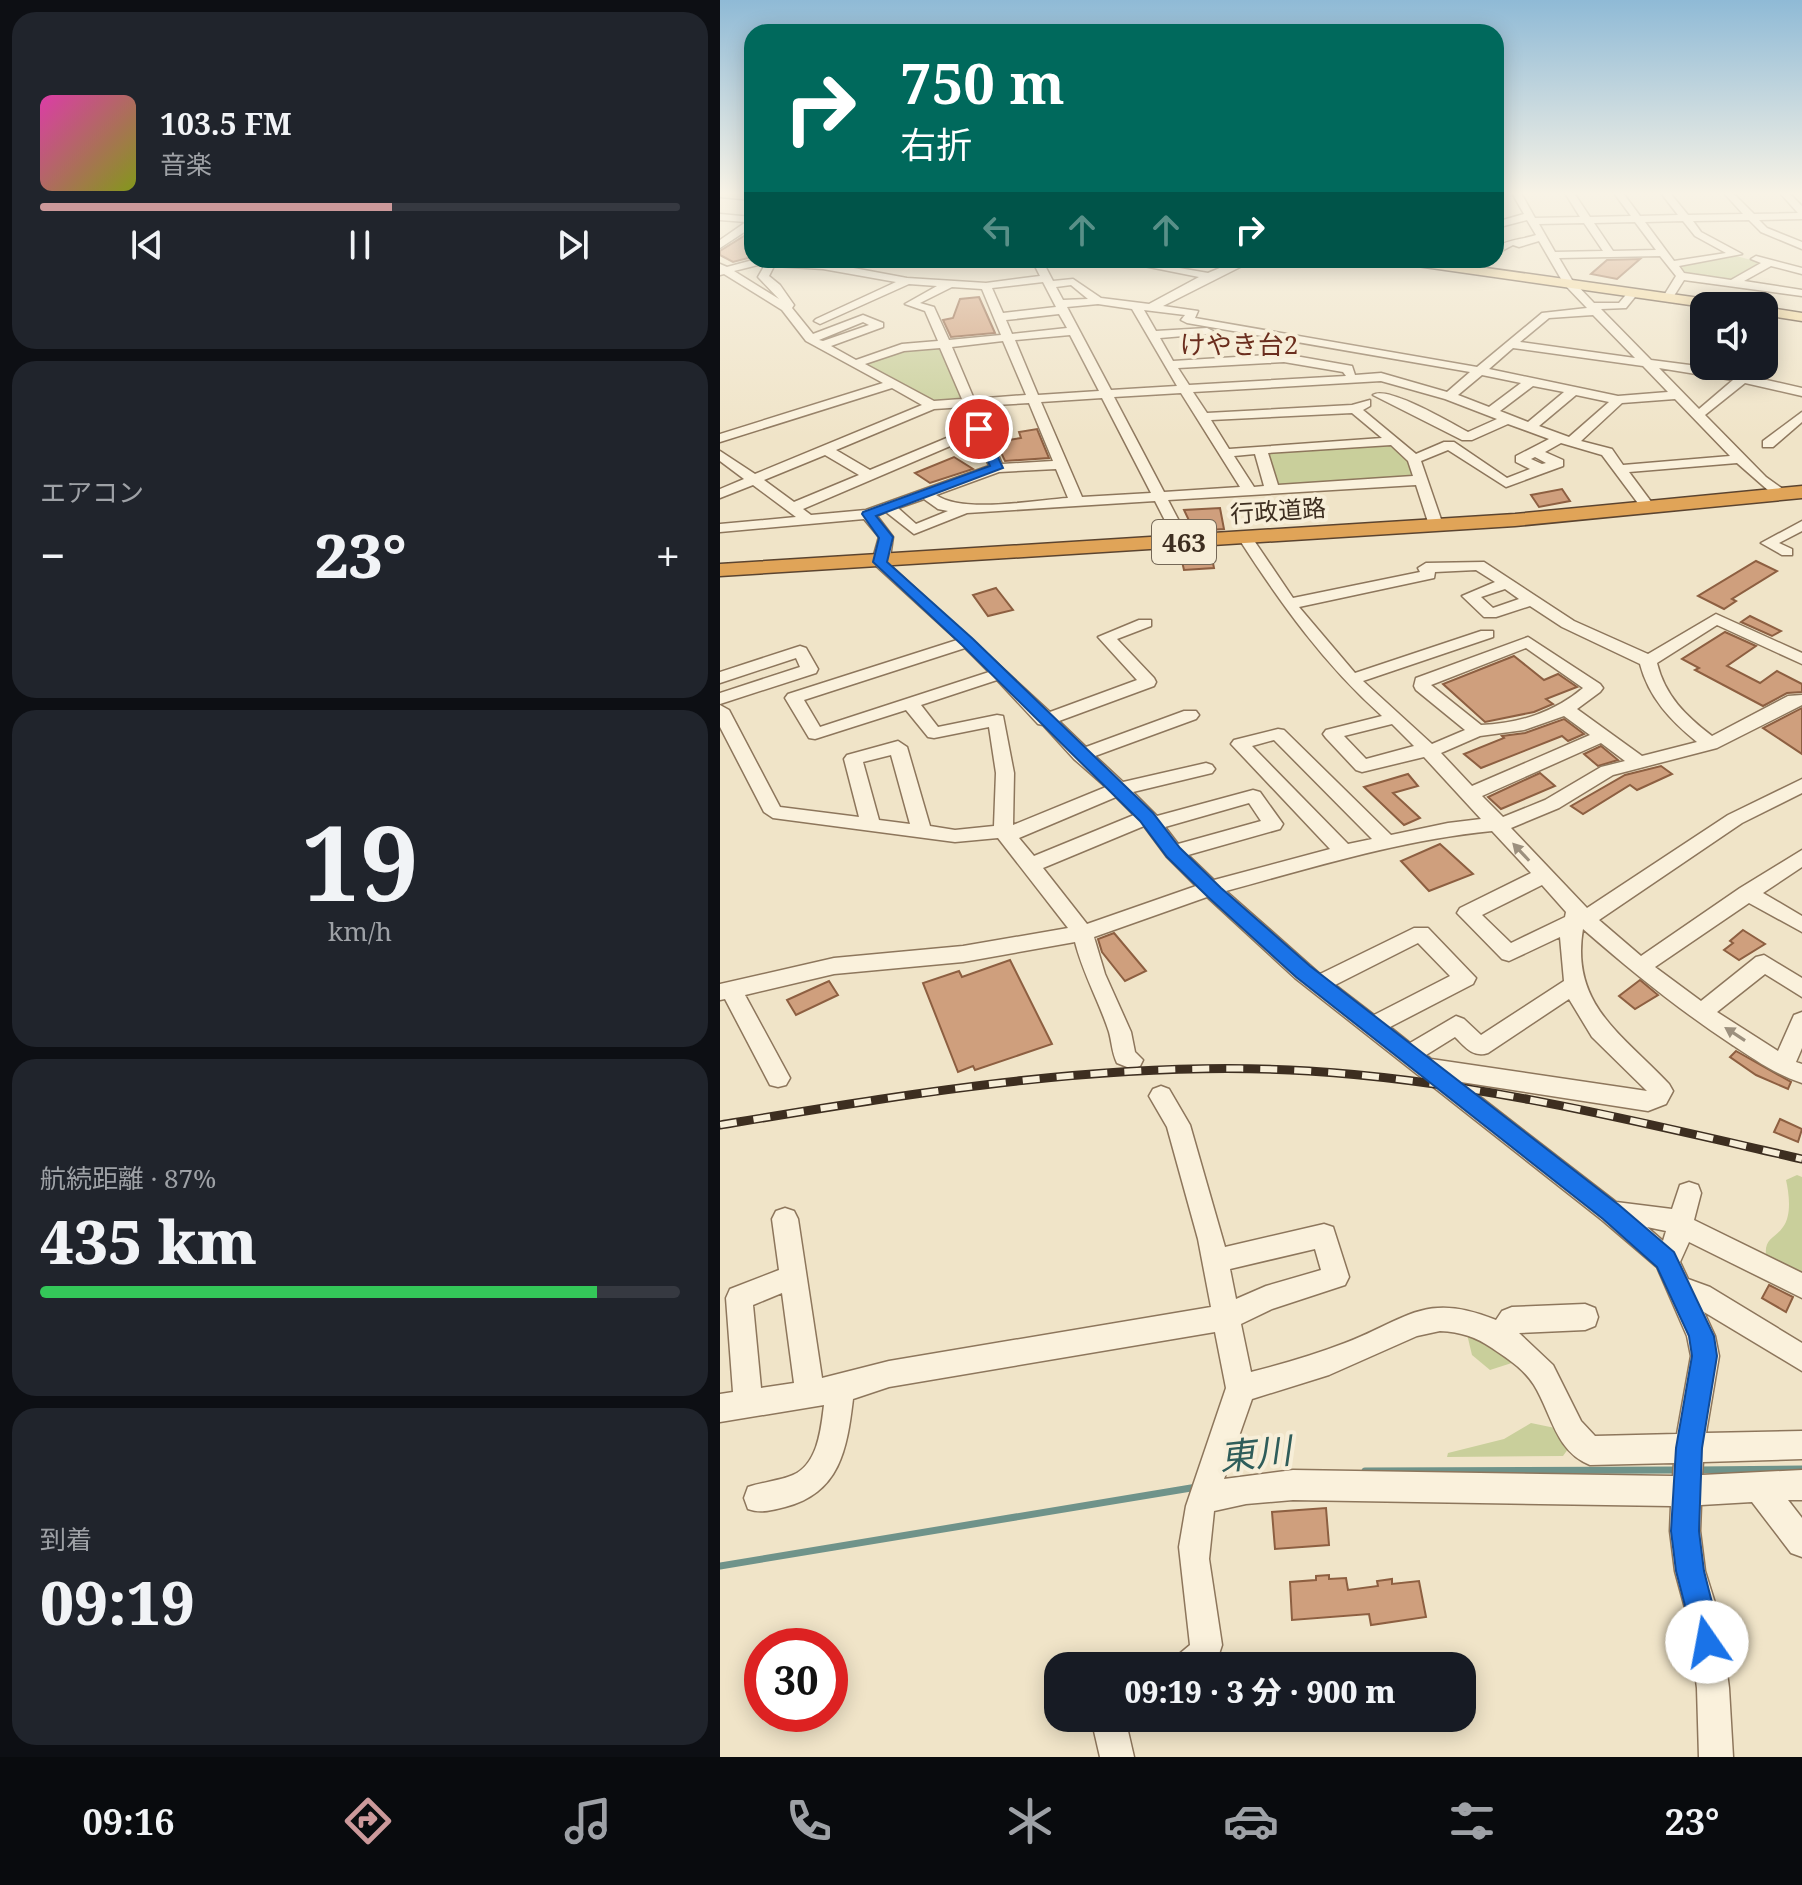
<!DOCTYPE html>
<html lang="ja">
<meta charset="utf-8">
<style>
:root{--surface:#171b24;--page:#20242c;--text:#f1f3f6;--muted:#9ea1a6;--line:#363941;--accent:#cc999b}
body{margin:0;font-family:"Noto Serif","Noto Sans JP",serif;background:var(--page);color:var(--text);height:100vh;display:flex;flex-direction:column;font-size:30px;white-space:nowrap}
*{box-sizing:border-box;margin:0}
p{font-size:26px;color:var(--muted)}
.icon{flex:none;width:44px;height:44px;fill:none;stroke:currentColor;stroke-width:2;stroke-linecap:round;stroke-linejoin:round}
.map{position:relative;flex:1;overflow:hidden}
.drawer{display:flex;flex-direction:column;gap:12px;padding:12px;background:#0d0f14;width:720px}
.drawer>*{flex:none}
.top-card{position:absolute;left:24px;top:24px;width:760px;height:244px;border-radius:24px;box-shadow:0 4px 20px #0003;background:#00695c;color:#fff;overflow:hidden}
.controls{position:absolute;left:970px;top:292px;display:grid;gap:16px}
.controls a{display:grid;place-items:center;width:88px;height:88px;border-radius:16px;background:var(--surface);box-shadow:0 4px 20px #0003;font-size:40px}
.speed{position:absolute;left:24px;top:1628px;display:flex;gap:16px;font-size:40px;font-weight:700;text-align:center}
.speed>*{display:grid;place-content:center;width:104px;height:104px;border-radius:50%;background:var(--surface);box-shadow:0 4px 20px #0003;line-height:1}
.speed .limit{border:12px solid #d22;background:#fff;color:#111}
.pin{position:absolute;display:grid;place-items:center;width:68px;height:68px;color:#fff;margin:-34px;border:4px solid #fff;border-radius:50%;box-shadow:0 2px 8px #0007}
.me{position:absolute;width:88px;margin:-44px;rotate:348deg;stroke-linejoin:round;filter:drop-shadow(0 0 6px #0008)}
.turn{display:flex;align-items:center;gap:28px;height:168px;padding:0 24px;font-size:36px}
.turn .icon{width:104px;height:104px;stroke-width:2.5}
.turn b{display:block;font-size:56px;line-height:68px}
.lanes{display:flex;align-items:center;height:76px;padding:0 24px;background:#0003;justify-content:center;gap:40px;direction:ltr}
.lanes .off{opacity:.35}
.big{font-size:60px;font-weight:800;line-height:1.1}
.drawer .widget{flex:1;display:flex;flex-direction:column;justify-content:center;gap:12px;min-width:0;padding:0 28px;border-radius:24px;background:var(--page)}
.drawer .dial{align-items:center;gap:0}
.dial b{font-size:104px;line-height:1}
.song{display:flex;align-items:center;gap:24px}
.cover{width:96px;height:96px;border-radius:12px;background:linear-gradient(135deg,hsl(320 70% 55%),hsl(70 70% 35%))}
.played{height:8px;border-radius:4px;background:linear-gradient(90deg,var(--accent) 55%,var(--line) 55%)}
.keys{display:flex;justify-content:space-around;direction:ltr}
.heat{display:flex;justify-content:space-between;align-items:center;font-size:44px;direction:ltr}
.charge{height:12px;border-radius:6px;background:linear-gradient(90deg,#34c759 87%,var(--line) 0)}
.trip{position:absolute;left:324px;top:1652px;width:432px;height:80px;border-radius:24px;background:var(--surface);box-shadow:0 4px 20px #0003;font-weight:800;line-height:80px;text-align:center}
.menu{display:flex;height:128px;justify-content:space-around;align-items:center;background:#090b0e;color:var(--muted)}
.menu .icon{width:56px;height:56px}
.menu .on{color:var(--accent)}
.menu b{font-size:36px;color:var(--text)}
main{display:flex;flex:1;min-height:0}
.map>svg:first-child{display:block}
.green{fill:#c9cf9b}
.lines{fill:none;stroke-linecap:round;stroke-linejoin:round}
.stream{stroke:#6f938a;stroke-width:7}
.building{fill:#cf9f7d;stroke:#8d5f41;stroke-width:2}
.minor-casing{stroke:#8d765c;stroke-width:3}
.major-casing{stroke:#5b4430;stroke-width:3}
.highway-casing{stroke:#5b4430;stroke-width:3}
.minor{fill:#faf1dc;fill-rule:evenodd}
.major{fill:#f3d9a0;fill-rule:evenodd}
.highway{fill:#e0a458;fill-rule:evenodd}
.rail-casing{stroke:#3d2e20;stroke-width:9}
.rail{stroke:#f7eed8;stroke-width:6;stroke-dasharray:17;stroke-linecap:butt}
.oneway{fill:#9c907e}
.route{fill:#1a73e8;stroke:#114b97;stroke-width:2}
.labels{text-anchor:middle;dominant-baseline:central;stroke-width:8;stroke-linejoin:round;paint-order:stroke}
.far-street-label{font-size:24px;fill:#3d2e20;stroke:#f7eed8}
.far-neighbourhood-label{font-size:26px;fill:#6b2e1e;stroke:#f7eed8}
.shield{fill:#f7eed8;stroke:#756857;stroke-width:2}
.shield-label{font-size:26px;font-weight:bold;fill:#3d2e20}
.near-water-label{font-size:36px;font-style:italic;fill:#2f5d5a;stroke:#f7eed8}
</style>
<main>
<section class="drawer">
<div class="widget">
<div class="song"><i class="cover"></i><div><b>103.5 FM</b><p>音楽</p></div></div>
<div class="played"></div>
<div class="keys"><svg class="icon" aria-label="previous" viewBox="0 0 24 24"><path d="M18 5L8 12l10 7zM5 5v14"/></svg><svg class="icon" aria-label="pause" viewBox="0 0 24 24"><path d="M8 5v14M16 5v14"/></svg><svg class="icon" aria-label="next" viewBox="0 0 24 24"><path d="M6 5l10 7-10 7zM19 5v14"/></svg></div>
</div>
<div class="widget"><p>エアコン</p>
<div class="heat"><a>−</a><b class="big">23°</b><a>+</a></div>
</div>
<div class="widget dial"><b>19</b><p>km/h</p></div>
<div class="widget"><p>航続距離 · 87%</p><b class="big">435 km</b><div class="charge"></div></div>
<div class="widget"><p>到着</p><b class="big">09:19</b></div>
</section>
<div class="map">
<svg width="1082" height="1757" viewBox="0 0 1082 1757">
<rect width="100%" height="100%" fill="#f0e4c8"/>
<!-- green -->
<g class="green">
<path d="M1016,256L1043,263L1013,281L963,274L958,265Z"/>
<path d="M218,346L241,399L213,402L143,363L184,349Z"/>
<path d="M667,444L688,459L695,476L557,487L544,454Z"/>
<path d="M1077,1175L1082,1177V1280L1047,1261C1042,1238 1054,1240 1063,1227C1072,1215 1069,1193 1066,1180Z"/>
<path d="M745,1326L801,1360L770,1370L752,1355Z"/>
<path d="M811,1423L835,1428L848,1449L843,1456L727,1457L728,1453L784,1439Z"/>
</g>
<g class="lines">
<!-- stream -->
<g class="stream">
<path d="M977,1470L1082,1469"/>
<path d="M645,1471L959,1470"/>
<path d="M0,1566L477,1487"/>
</g>
</g>
<!-- building -->
<g class="building">
<path d="M32,231V257L13,262L0,255V251Z"/>
<path d="M920,259L897,279L871,274L887,260Z"/>
<path d="M259,297L275,333L231,337L223,320L233,318L240,299Z"/>
<path d="M317,429L329,458L285,461L276,442L301,438L299,432Z"/>
<path d="M252,440L262,457L251,461L232,449Z"/>
<path d="M234,457L253,469L210,483L195,473Z"/>
<path d="M842,489L850,501L819,507L811,495Z"/>
<path d="M500,508L504,529L474,531L464,510Z"/>
<path d="M490,548L494,568L464,570L460,553Z"/>
<path d="M1036,561L1057,571L1012,599L1016,601L1004,609L978,596Z"/>
<path d="M276,588L293,610L268,616L253,595Z"/>
<path d="M1030,616L1061,631L1052,636L1021,622Z"/>
<path d="M1005,632L1036,646L1007,666L1040,683L1057,671L1082,684V692L1067,693L1043,706L975,670L979,668L962,659Z"/>
<path d="M794,656L824,680L838,674L857,687L826,699L833,704L814,712L765,722L723,684Z"/>
<path d="M1082,708V754L1043,728Z"/>
<path d="M844,719L864,734L848,741L842,736L761,768L744,754L784,738L782,736L805,733Z"/>
<path d="M881,746L898,760L878,766L864,754Z"/>
<path d="M941,766L952,774L917,790L910,785L863,814L851,806L905,775Z"/>
<path d="M820,773L835,786L781,809L768,797Z"/>
<path d="M688,774L698,786L673,793L700,818L684,825L644,787Z"/>
<path d="M720,844L753,874L709,891L681,861Z"/>
<path d="M1023,930L1045,944L1019,960L1004,950L1013,943L1010,941Z"/>
<path d="M394,933L426,971L405,981L382,952L378,939Z"/>
<path d="M290,960L332,1044L255,1070L253,1066L238,1072L203,983L239,971L242,977Z"/>
<path d="M920,980L938,995L915,1009L899,996Z"/>
<path d="M109,981L118,995L76,1015L67,1000Z"/>
<path d="M1016,1051L1071,1082L1068,1089L1036,1075L1010,1057Z"/>
<path d="M1060,1119L1082,1129L1078,1142L1054,1132Z"/>
<path d="M1049,1285L1073,1297L1066,1312L1042,1298Z"/>
<path d="M606,1508L609,1545L555,1549L552,1512Z"/>
<path d="M609,1575V1579L626,1578L628,1590L658,1586L657,1581L672,1579V1584L699,1581L706,1617L651,1625L649,1614L572,1620L570,1582L596,1580V1576Z"/>
</g>
<g class="lines">
<defs>
<g id="minor">
<path d="M792,193H801L815,218L860,217L845,193H854L870,217L911,216L894,193H903L920,216L958,215L941,193H950L968,215L1023,214L1004,193H1013L1034,214L1078,213L1060,193H1069L1082,206V219L1039,220L1047,228L1082,242V249L1041,232L1029,220L973,221L981,232L1022,254L959,266L964,273L1011,280L1041,263L1031,259L1036,256L1082,268V274L1051,266L1024,281L1082,290V296L964,280L952,299L948,300L943,297L956,276L940,256L839,258L852,280L874,303H899L910,290H918L919,292L906,308L881,309L931,360L993,368L1082,388V396L1025,383L985,415L1046,477L1067,492V498H1057L1017,463L909,472L935,507L928,511L923,510L882,455L841,443L825,452L843,460V466L786,487L728,450L701,461L723,525L716,529L709,525L696,485L448,500L470,542L463,546L456,542L435,501L247,513L194,534L166,512L157,516L173,537L169,564L330,712L417,680L378,637L419,620H431V626L397,639L434,678L436,682L434,686L339,721L366,747L464,711H476L479,715L476,719L375,756L403,782L486,763L492,765L495,769L492,773L413,792L437,816L533,790L540,792L563,824L560,829L468,855L494,880L610,849L511,744L514,740L558,729L564,730L671,835L728,823L761,819L704,757L642,772L636,770L606,738L603,734L606,730L662,716C604,664 561,604 519,539L521,536H531L573,598L700,572L698,568L706,563L764,562L854,621L928,654L996,614L1082,653V664L997,625L937,663C945,696 966,716 992,736L1068,696L1082,695V705L997,748L893,775L839,808L791,828L867,908L1008,815L1082,779V793L1022,823L879,920L921,956L1020,888L1082,850V867L1043,893L1082,916V932L1029,903L935,967L981,1001L1036,957L1044,955L1082,978V997L1045,974L997,1012L1058,1051L1074,1015L1082,1012V1048L1076,1062L1082,1064V1083C1056,1075 1034,1059 1011,1044C958,1009 910,970 863,929C850,1005 903,1035 949,1084L953,1091L946,1104L928,1111L741,1082L896,1202L952,1209L960,1185L969,1182L978,1185L981,1193L974,1220L1082,1273V1298L969,1242L960,1262L968,1279L990,1287L1082,1343V1371L984,1312L995,1336L999,1356L986,1433L1082,1431V1459L983,1462L982,1475L1082,1470V1500H1068L1082,1518V1557L1071,1553L1032,1502L981,1505L980,1531L985,1571L1000,1619L1009,1688L1013,1757H979L977,1688L968,1619L955,1571L950,1531L951,1506L573,1500L526,1504L494,1511L489,1559L502,1645L495,1666H453L458,1655L470,1645L459,1547L466,1506L506,1388L495,1332L169,1387L133,1399C127,1449 120,1493 65,1507C52,1510 41,1514 28,1509L24,1498L28,1487C43,1482 59,1481 73,1475C98,1464 101,1429 104,1405L0,1422V1394L13,1392L6,1298L10,1289L59,1270L52,1219L56,1211L65,1208L74,1211L78,1219L102,1378L169,1361L491,1307L478,1239L447,1127L429,1096L433,1089L441,1086L449,1089L470,1125L505,1247L604,1224L613,1227L629,1277L625,1285L552,1309L521,1324L531,1372C563,1364 594,1355 625,1343C687,1319 706,1291 776,1320L782,1311L792,1307L865,1304L875,1308L878,1317L875,1326L865,1330L799,1333L833,1365L861,1421L875,1436L957,1434L971,1356L967,1336L937,1267L882,1220L575,978L487,897L374,937L385,974L411,1032L415,1052L423,1060L420,1066L412,1069L397,1063C392,1053 392,1043 389,1032C379,1001 363,974 355,942L243,962L114,974L25,995L70,1078L66,1085L58,1087L50,1085L5,999L0,1000V984L114,958L243,946L348,928L278,838L235,842L53,818L44,812L0,727V705L9,710L60,807L139,817L124,759L127,755L178,741L187,747L210,826L235,830L274,826L276,773L269,727L214,738L208,737L186,710L95,739L89,738L65,698L68,694L237,640L155,565L152,562L159,537L144,519L0,532V524L76,517L33,485L0,498V489L24,479L0,461V451L35,474L202,405L172,388L0,442V434L163,383L86,341L62,310L4,274L0,275V264L7,267L33,260L101,263L116,260L112,264L187,278L266,283L320,276L312,260H322L333,281L353,279L381,298L429,304L479,277L419,265V261L488,273L519,260H534L443,306L478,311L475,318L757,367L822,313L867,308L844,284L819,241L799,247L793,245L776,254V247C790,239 801,240 816,235L807,220L776,228V222L804,214ZM963,221L975,236L1006,253L954,261L925,222ZM915,222L936,250L893,251L874,223ZM864,223L883,251L835,252L819,224ZM46,263L38,277L59,299L14,271ZM54,266L103,269L176,282L96,319L94,321L100,324L189,284L217,286L185,304L205,311L218,341L182,344L136,360L111,346L163,327V323L143,315L93,334L72,308L74,305L60,285L49,276ZM323,282L336,307L283,313L272,288ZM351,285L368,299L343,300L336,287ZM232,287L262,289L281,335L229,340L214,307L200,303ZM378,304L412,309L457,386L391,390L347,307ZM424,310L465,315L461,320L467,323L750,372L727,392L661,373L635,375L632,366L564,354L453,361L440,338L487,334L493,331L487,328L436,331ZM339,314L347,328L292,334L286,320ZM873,315L915,358L800,342L829,318ZM143,322L149,325L103,341L99,340ZM350,335L379,391L318,395L295,340ZM283,341L306,395L254,399L232,347ZM220,348L242,399L214,401L145,364L184,351ZM793,348L923,366L948,392L898,396L769,369ZM564,362L623,372L626,376L469,385L458,368ZM939,368L1013,380L979,409ZM762,375L801,383L769,407L738,395ZM661,381L725,399L777,419L748,432C731,423 667,385 653,395L742,440H752L788,424L829,439L796,456V462L810,469L787,478L734,442H724L696,454L643,410L650,406V400L632,405L487,413L473,392ZM813,386L844,392L808,422L780,411ZM461,393L520,487L444,492L394,397ZM856,395L889,402L849,437L819,426ZM382,398L431,493L362,497L321,402ZM955,399L1010,456L903,465L892,449L861,441L902,403ZM309,403L333,461L282,464L257,406ZM245,407L253,427L150,470L116,450L214,409ZM632,413L662,438L509,449L491,420ZM256,435L269,466L146,510L91,515L83,509ZM671,445L688,461L693,476L558,485L548,453ZM535,454L544,486L534,487L514,456ZM105,455L139,475L74,502L44,480ZM815,457L826,463L822,464L811,459ZM336,469L348,498C313,500 244,514 216,495L279,472ZM204,499L218,509L228,511L196,524L178,508ZM756,570L775,582L742,596L764,617H776L810,606L842,627L920,664C929,698 951,721 977,742L922,756L857,709L880,692L883,688L880,684L808,637L696,678L694,686L696,690L745,730L712,744L643,681L773,637V631H761L635,673L579,607L714,578L715,572ZM785,589L799,599L773,608L761,597ZM245,648L269,672L100,727L84,700ZM806,648L863,688C835,712 798,724 761,725L711,685ZM277,680L318,724L323,725L354,759L386,787L293,825L294,773L283,716L277,715L218,727L201,705ZM844,716L870,735L752,786L721,753L760,736L804,730ZM672,724L694,746L646,759L624,736ZM554,740L652,839L628,844L532,746ZM881,743L905,761L881,767L825,800L783,817L762,796ZM171,755L190,824L159,820L143,762ZM396,797L414,815L314,856L299,838ZM529,803L541,821L458,844L445,827ZM424,826L447,857L476,886L367,924L323,868ZM772,831L811,873L740,908L737,913L782,959L789,961L840,937L844,981L761,1035L744,1019L736,1016L690,1043L670,1027L753,984L756,978L708,928H694L600,974L506,891C594,867 681,840 772,831ZM822,885L846,912L845,917L791,943L762,915ZM698,943L730,976L654,1015L615,985ZM849,999L872,1037L927,1091L711,1059L706,1055L735,1037C745,1047 753,1058 768,1053ZM927,1227L946,1231L943,1241ZM595,1249L601,1270L546,1286L516,1299L510,1269ZM62,1293L74,1383L41,1388L33,1305ZM720,1331C741,1332 756,1337 772,1348C788,1359 803,1368 814,1385C832,1414 835,1451 870,1465L954,1463L953,1476L573,1470L504,1479L532,1399L609,1375L697,1336Z"/>
<path d="M0,214L32,217V227L0,248V240L26,222L0,220Z"/>
<path d="M755,260H767L755,270H747V266Z"/>
<path d="M1082,412V422L1053,447H1043V441Z"/>
<path d="M1082,521V531L1059,543L1072,549V555H1062L1041,543Z"/>
<path d="M80,646L86,648L98,669L96,673L0,704V693L80,667L76,658L0,683V672Z"/>
<path d="M371,1718H405L414,1757H380Z"/>
</g>
<g id="major">
<path d="M0,193L32,194V200L0,197Z"/>
<path d="M677,260H709L1008,302L1015,306L984,307L683,264Z"/>
<path d="M1044,307L1082,313V321L1044,315Z"/>
</g>
<path id="highway" d="M1082,486V498L795,526L0,576V564L795,514Z"/>
</defs>
<!-- minor casing -->
<use href="#minor" class="minor-casing"/>
<!-- major casing -->
<use href="#major" class="major-casing"/>
<!-- highway casing -->
<use href="#highway" class="highway-casing"/>
<!-- minor -->
<use href="#minor" class="minor"/>
<!-- major -->
<use href="#major" class="major"/>
<!-- highway -->
<use href="#highway" class="highway"/>
<defs>
<path id="rail" d="M0,1125C194,1093 392,1059 589,1071C756,1081 919,1122 1082,1159"/>
</defs>
<!-- rail casing -->
<use href="#rail" class="rail-casing"/>
<!-- rail -->
<use href="#rail" class="rail"/>
</g>
<!-- one-way arrows -->
<defs><path id="oneway-solid" d="M-6-.8H1V-3.2L6.5 0L1 3.2V.8H-6Z" transform="scale(2)"/></defs>
<g class="oneway">
<use href="#oneway-solid" transform="translate(801 852) rotate(-133)"/>
<use href="#oneway-solid" transform="translate(1015 1034) rotate(-147)"/>
</g>
<!-- sky -->
<linearGradient id="sky" x2="0" y2="1"><stop stop-color="#8fbad6"/><stop offset="0.44" stop-color="#f8f3e6"/><stop offset="1" stop-color="#f8f3e6" stop-opacity="0"/></linearGradient>
<rect width="1082" height="439" fill="url(#sky)"/>
<!-- route -->
<path class="route" d="M259,425L265,429L283,468L156,516L173,537L167,562L253,639L433,813L460,848L501,888L590,966L899,1205L954,1252L994,1336L997,1356L982,1448L979,1531L984,1571L1002,1642L997,1652L987,1657L977,1652L956,1571L951,1531L956,1448L972,1356L969,1336L937,1267L883,1219L576,977L488,897L447,857L420,821L242,645L153,562L159,538L142,514L143,512L270,466L253,429Z"/>
<g class="labels">
<!-- far-street labels -->
<g class="far-street-label">
<text transform="translate(558 510) rotate(-4)">行政道路</text>
</g>
<!-- far-neighbourhood labels -->
<g class="far-neighbourhood-label">
<text x="519" y="344">けやき台2</text>
</g>
<!-- shield labels -->
<rect class="shield" x="432" y="520" width="64" height="44" rx="6"/>
<g class="shield-label">
<text x="464" y="542">463</text>
</g>
<!-- near-water labels -->
<g class="near-water-label">
<text transform="translate(535 1453) rotate(-6)">東川</text>
</g>
</g>
</svg>
<div class="controls">
<a><svg class="icon" aria-label="sound" viewBox="0 0 24 24"><path d="M4 9h4l5-4v14l-5-4H4zM17 9q2 3 0 6"/></svg></a>
</div>
<div class="speed"><div class="limit">30</div></div>
<div class="pin" style="left:259px;top:429px;background:#d93025"><svg class="icon" aria-label="arrive" viewBox="0 0 24 24"><path d="M6 21V4h12l-3 4 3 4H6"/></svg></div>
<svg class="me" style="left:987px;top:1642px" viewBox="-20 -20 40 40"><circle r="19" fill="#fff"/><path d="M0-13L10 11 0 6-10 11z" fill="#1a73e8"/></svg>
<div class="trip">09:19 · 3 分 · 900 m</div>
<div class="top-card">
<div class="turn"><svg class="icon" aria-label="right" viewBox="0 0 24 24"><path d="M7 20v-9h11M14 6l5 5-5 5"/></svg><div><b>750 m</b>右折</div></div>
<div class="lanes"><svg class="icon off" aria-label="left" viewBox="0 0 24 24"><path d="M17 20v-9H6M10 6l-5 5 5 5"/></svg><svg class="icon off" aria-label="ahead" viewBox="0 0 24 24"><path d="M12 20V5M6 11l6-6 6 6"/></svg><svg class="icon off" aria-label="ahead" viewBox="0 0 24 24"><path d="M12 20V5M6 11l6-6 6 6"/></svg><svg class="icon" aria-label="right" viewBox="0 0 24 24"><path d="M7 20v-9h11M14 6l5 5-5 5"/></svg></div>
</div>
</div>
</main>
<nav class="menu">
<b>09:16</b>
<svg class="icon on" aria-label="directions" viewBox="0 0 24 24"><path d="M12 3l9 9-9 9-9-9zM9 14v-3h6M13 9l2 2-2 2"/></svg>
<svg class="icon" aria-label="music" viewBox="0 0 24 24"><path d="M9 18V5l10-2v13"/><circle cx="6" cy="18" r="3"/><circle cx="16" cy="16" r="3"/></svg>
<svg class="icon" aria-label="phone" viewBox="0 0 24 24"><path d="M5 4h4l2 5-3 2q2 4 5 5l2-3 5 2v4C11 20 4 13 5 4z"/></svg>
<svg class="icon" aria-label="climate" viewBox="0 0 24 24"><path d="M12 3v18M4 7l16 10M4 17L20 7"/></svg>
<svg class="icon" aria-label="car" viewBox="0 0 24 24"><path d="M5 17H2v-5l4-1 3-4h7l3 4 3 1v5h-3M9 17h6M6 11h13"/><circle cx="7" cy="17" r="2"/><circle cx="17" cy="17" r="2"/></svg>
<svg class="icon" aria-label="filters" viewBox="0 0 24 24"><path d="M4 7h16M4 17h16"/><circle cx="9" cy="7" r="2"/><circle cx="15" cy="17" r="2"/></svg>
<b>23°</b>
</nav>
